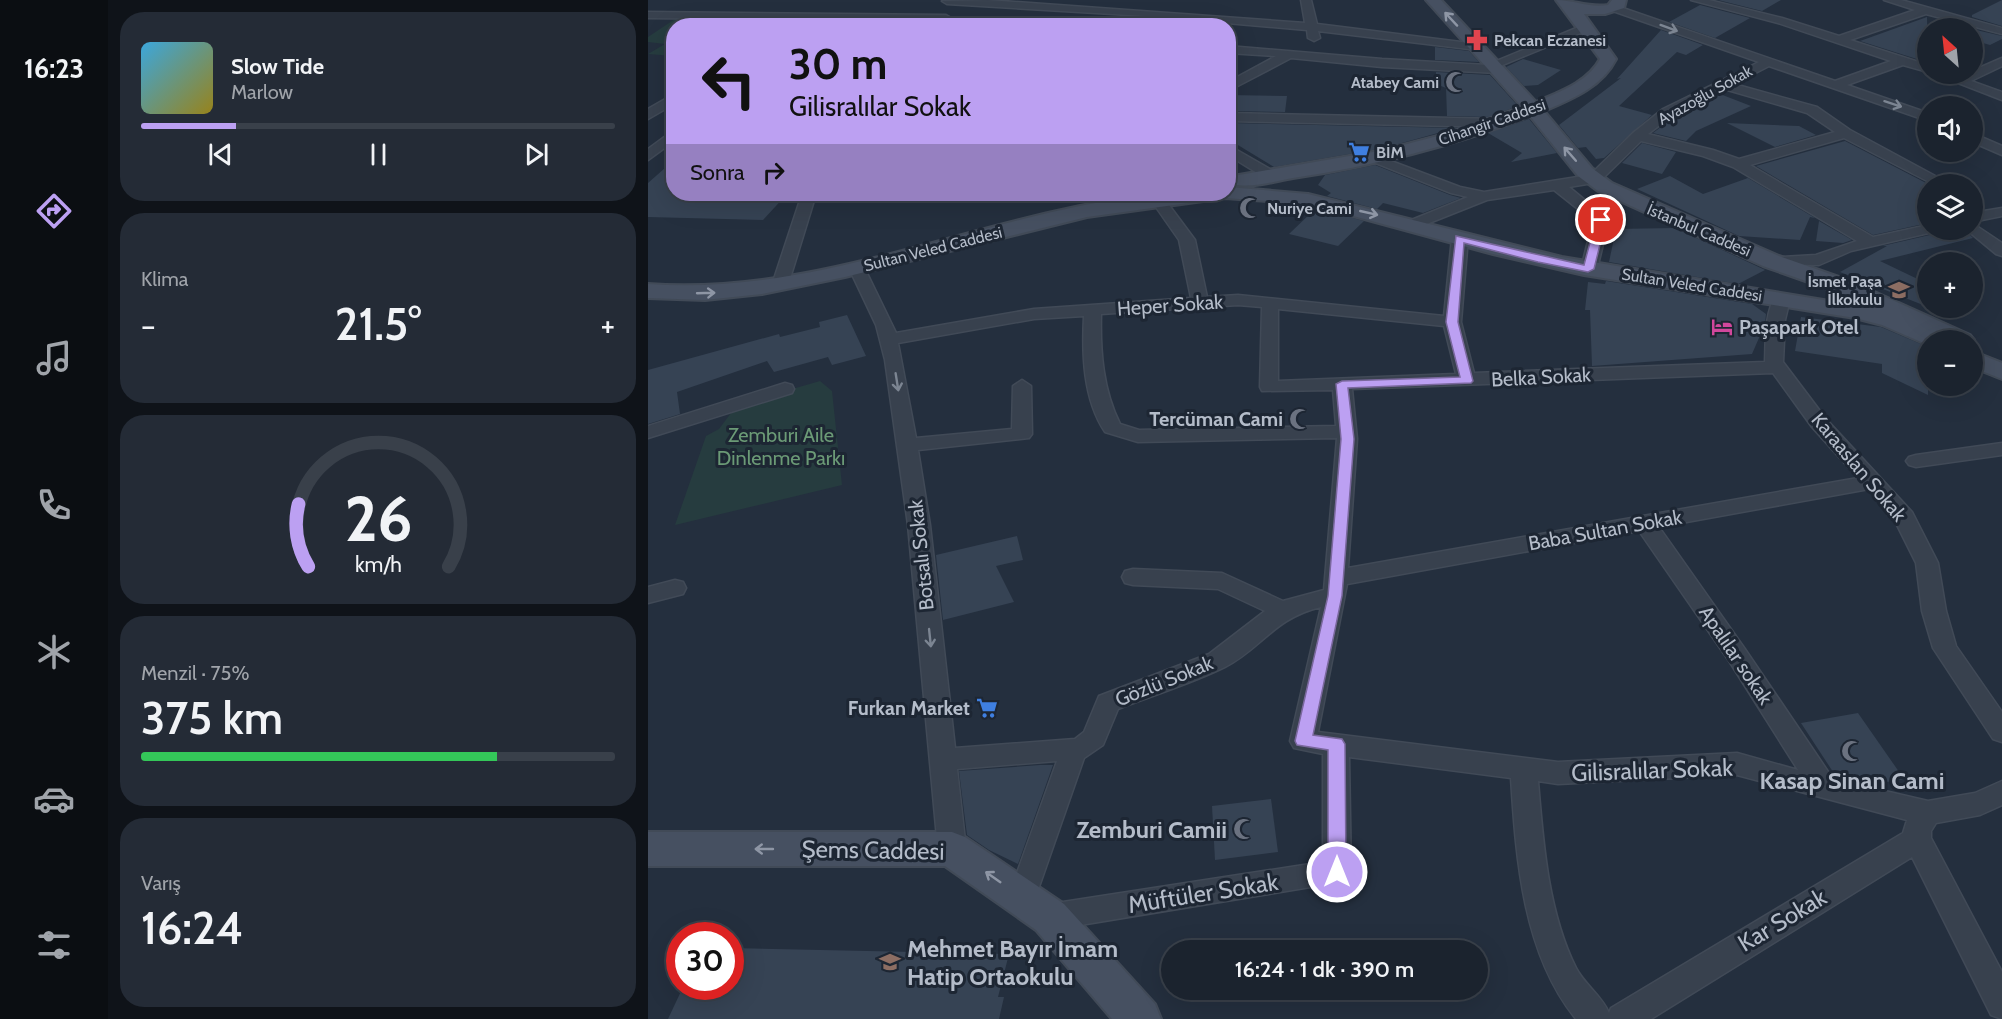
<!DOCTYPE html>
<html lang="tr">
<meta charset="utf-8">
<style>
:root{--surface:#1b232e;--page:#242b36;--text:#f1f3f6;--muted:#a0a4aa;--line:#39404a;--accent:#bca0f2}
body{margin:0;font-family:Cabin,sans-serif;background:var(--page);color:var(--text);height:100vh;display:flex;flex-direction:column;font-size:22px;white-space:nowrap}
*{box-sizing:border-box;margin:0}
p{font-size:20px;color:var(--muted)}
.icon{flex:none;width:33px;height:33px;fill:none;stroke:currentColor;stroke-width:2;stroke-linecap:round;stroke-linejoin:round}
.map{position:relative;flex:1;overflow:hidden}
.panel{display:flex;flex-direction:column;gap:12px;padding:12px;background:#0f1319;width:540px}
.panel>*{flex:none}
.hud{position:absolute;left:18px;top:18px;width:570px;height:183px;border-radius:24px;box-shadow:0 6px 24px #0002,0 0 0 2px var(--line);background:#bca0f2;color:#111;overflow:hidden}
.needle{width:39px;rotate:333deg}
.controls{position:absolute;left:1269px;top:18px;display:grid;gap:12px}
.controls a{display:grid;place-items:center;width:66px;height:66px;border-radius:50%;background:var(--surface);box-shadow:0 6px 24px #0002,0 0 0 2px var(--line);font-size:30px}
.speed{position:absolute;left:18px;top:922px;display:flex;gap:12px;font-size:30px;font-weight:700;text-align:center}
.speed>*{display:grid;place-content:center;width:78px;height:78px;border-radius:50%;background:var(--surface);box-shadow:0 6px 24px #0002,0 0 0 2px var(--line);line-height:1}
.speed .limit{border:9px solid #d22;background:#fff;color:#111}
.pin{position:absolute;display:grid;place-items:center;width:51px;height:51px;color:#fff;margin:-26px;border:3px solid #fff;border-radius:50%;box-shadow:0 2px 6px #0007}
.me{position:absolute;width:66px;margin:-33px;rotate:0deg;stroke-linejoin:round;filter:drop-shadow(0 0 4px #0008)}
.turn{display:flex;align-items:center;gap:21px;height:126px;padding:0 24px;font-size:27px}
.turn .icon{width:78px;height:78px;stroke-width:2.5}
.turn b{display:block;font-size:42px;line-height:51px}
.then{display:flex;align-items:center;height:57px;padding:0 24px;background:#0003;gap:12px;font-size:22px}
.big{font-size:45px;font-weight:600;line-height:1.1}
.panel .tile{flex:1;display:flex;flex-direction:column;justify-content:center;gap:9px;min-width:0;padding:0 21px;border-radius:24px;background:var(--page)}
.panel .dial{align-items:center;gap:0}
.dial svg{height:156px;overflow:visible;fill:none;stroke:var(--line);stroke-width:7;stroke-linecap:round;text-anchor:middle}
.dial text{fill:var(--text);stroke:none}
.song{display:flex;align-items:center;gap:18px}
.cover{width:72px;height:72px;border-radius:9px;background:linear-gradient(135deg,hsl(200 70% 55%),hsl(50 70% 35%))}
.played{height:6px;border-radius:3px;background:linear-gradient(90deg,var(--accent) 20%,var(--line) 20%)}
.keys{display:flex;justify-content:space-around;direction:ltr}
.heat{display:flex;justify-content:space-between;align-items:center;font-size:33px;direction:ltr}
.charge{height:9px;border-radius:4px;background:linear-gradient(90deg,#34c759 75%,var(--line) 0)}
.trip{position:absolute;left:513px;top:940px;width:327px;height:60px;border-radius:30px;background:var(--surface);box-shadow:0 6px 24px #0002,0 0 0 2px var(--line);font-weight:600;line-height:60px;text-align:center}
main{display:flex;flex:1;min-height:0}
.dock{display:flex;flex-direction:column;width:108px;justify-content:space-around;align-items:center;background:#0b0e12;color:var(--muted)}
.dock .icon{width:42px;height:42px}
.dock .on{color:var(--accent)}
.dock b{font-size:27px;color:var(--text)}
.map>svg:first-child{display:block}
.green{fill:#263c3f}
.building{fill:#364354}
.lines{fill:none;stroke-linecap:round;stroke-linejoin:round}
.street-casing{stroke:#414a57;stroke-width:3}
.secondary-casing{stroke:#414a57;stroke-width:4}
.street{fill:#38414e;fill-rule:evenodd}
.secondary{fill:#465061;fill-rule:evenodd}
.oneway{stroke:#8e96a5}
.oneway2{stroke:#7c8592}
.route{fill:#bca0f2;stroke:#7a689d;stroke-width:1.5}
.labels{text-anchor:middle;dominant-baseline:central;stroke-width:6;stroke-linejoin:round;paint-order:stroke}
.far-poi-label{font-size:16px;font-weight:bold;fill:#b4bcc9;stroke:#1d2633;text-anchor:start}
.far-street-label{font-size:16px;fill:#b4bcc9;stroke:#1d2633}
.street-label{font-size:20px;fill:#b4bcc9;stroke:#1d2633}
.poi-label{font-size:20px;font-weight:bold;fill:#b4bcc9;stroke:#1d2633;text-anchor:end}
.park-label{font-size:20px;fill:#6b9a76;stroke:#1d2633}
.near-street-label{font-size:24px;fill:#b4bcc9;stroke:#1d2633}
.near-poi-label{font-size:24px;font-weight:bold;fill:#b4bcc9;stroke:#1d2633}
</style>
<main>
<nav class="dock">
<b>16:23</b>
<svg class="icon on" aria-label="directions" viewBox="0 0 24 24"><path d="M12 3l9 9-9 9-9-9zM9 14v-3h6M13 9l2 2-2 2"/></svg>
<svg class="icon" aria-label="music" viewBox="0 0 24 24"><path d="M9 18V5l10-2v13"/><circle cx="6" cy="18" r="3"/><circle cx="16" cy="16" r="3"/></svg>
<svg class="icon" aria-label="phone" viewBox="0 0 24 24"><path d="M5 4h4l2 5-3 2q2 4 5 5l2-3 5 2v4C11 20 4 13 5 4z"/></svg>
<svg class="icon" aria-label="climate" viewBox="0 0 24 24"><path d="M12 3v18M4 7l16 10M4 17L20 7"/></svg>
<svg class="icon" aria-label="car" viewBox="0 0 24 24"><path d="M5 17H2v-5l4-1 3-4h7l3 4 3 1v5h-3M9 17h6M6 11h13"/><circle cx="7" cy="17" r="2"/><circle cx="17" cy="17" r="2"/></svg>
<svg class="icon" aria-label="filters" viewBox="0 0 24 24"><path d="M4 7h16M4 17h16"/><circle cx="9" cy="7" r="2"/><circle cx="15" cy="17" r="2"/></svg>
</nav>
<section class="panel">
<div class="tile">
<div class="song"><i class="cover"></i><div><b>Slow Tide</b><p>Marlow</p></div></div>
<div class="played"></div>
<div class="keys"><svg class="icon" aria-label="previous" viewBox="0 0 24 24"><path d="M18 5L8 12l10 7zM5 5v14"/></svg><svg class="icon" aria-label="pause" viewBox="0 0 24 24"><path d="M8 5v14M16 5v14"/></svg><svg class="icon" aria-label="next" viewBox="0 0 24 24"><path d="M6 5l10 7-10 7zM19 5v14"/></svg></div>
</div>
<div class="tile"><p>Klima</p>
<div class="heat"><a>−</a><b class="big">21.5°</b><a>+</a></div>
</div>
<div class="tile dial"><svg viewBox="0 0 100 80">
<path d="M14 69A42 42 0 1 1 86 69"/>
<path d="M14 69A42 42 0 0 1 9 37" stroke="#bca0f2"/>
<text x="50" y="56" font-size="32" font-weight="700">26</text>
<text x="50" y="72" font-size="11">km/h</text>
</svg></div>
<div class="tile"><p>Menzil · 75%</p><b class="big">375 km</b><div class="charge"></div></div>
<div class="tile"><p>Varış</p><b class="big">16:24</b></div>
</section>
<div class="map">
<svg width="1354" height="1019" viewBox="0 0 1354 1019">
<rect width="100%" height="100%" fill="#242f3e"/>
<!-- green -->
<g class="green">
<path d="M27,19L122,22L116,26H26L25,56L0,54L17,44L0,42V37Z"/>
<path d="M172,381L184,391L194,485L27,525L58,436L71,429L89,405Z"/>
</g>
<!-- building -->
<g class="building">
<path d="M1070,0H1133L1114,11Z"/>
<path d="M1354,0V26L1324,17V15Z"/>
<path d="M1052,5L1102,18L1067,38L1021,22Z"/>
<path d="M1279,17L1280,60L1275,61L1212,41Z"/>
<path d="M1324,29L1354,36V39L1342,45L1324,40Z"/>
<path d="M1013,30L1055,45L1038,55L1029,52L971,106L1004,115L956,158L948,159L938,147L930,148L911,125L973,78L969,79Z"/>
<path d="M787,47L821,51L831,62L787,60Z"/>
<path d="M875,59L913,70L890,85L876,86L858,67Z"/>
<path d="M788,72L842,75L870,106L841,117L799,116L798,88L788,84Z"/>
<path d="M1072,94L1103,106L1048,131L1038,141L1005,133L1026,117Z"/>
<path d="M580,95L639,96L637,112L580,111Z"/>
<path d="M881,119L909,153L863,162L874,153L840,133Z"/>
<path d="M580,123L808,128L736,148L626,167L580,139Z"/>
<path d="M1079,123L1151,126L1168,135L1127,147Z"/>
<path d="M1197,141L1280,184V223L1225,235L1108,166Z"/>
<path d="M994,143L1028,152L1014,174L974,163Z"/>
<path d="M26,160V194H139L115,220L0,217V183Z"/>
<path d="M727,165L802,195L813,198L775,213L735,203L729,209L679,196L683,193L670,185L677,175Z"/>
<path d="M1022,176L1055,194L1100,178L1167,218L1162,217L1152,240L1091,236L989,189Z"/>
<path d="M665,211L698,216L716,221L690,246L641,234Z"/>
<path d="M1171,221L1204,240L1195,243L1168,241Z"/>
<path d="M1027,228L1115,269L1117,270L1090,284L961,262L968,229Z"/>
<path d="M1289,230H1317L1325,238L1232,261L1280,284V307L1192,272L1239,246H1234L1286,234Z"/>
<path d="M958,281L1104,304L1118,314L1117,324L1104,354L944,366L942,310H937L940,282L957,284Z"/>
<path d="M199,315L218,356L184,365L180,357L126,372L119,361L29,392L32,414L0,424V370L131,334L132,337L172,327L171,322Z"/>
<path d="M1153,317L1233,327L1280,347V395L1234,373V364L1147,351Z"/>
<path d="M369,536L375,560L348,566L366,602L295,620L288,555Z"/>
<path d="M1210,713L1256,779L1222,785L1189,778L1153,723Z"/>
<path d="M392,765H405L370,864L341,850L319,835L311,771Z"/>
<path d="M623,799L630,852L567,860L564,806Z"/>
<path d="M82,948L361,954L350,997H356L351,1019H20L35,987H82Z"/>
</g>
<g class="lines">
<defs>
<g id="street">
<path d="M340,0L657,23L653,0H663L669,24L829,44L835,47L829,50L670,31L672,38L666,41L660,38L659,30L498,16L299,4L294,1Z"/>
<path d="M1043,0H1061L1134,18L1191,36L1267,10L1236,0H1253L1354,28V34L1278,14L1202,40L1280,65V72L1255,65L1199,85L1280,113V121L1121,66L1086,84L1169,107L1202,130L1302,184H1285L1196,138L1102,165L1225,237L1280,225V230H1287L1285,232L1203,251L1171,265L1117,264L1115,261L1117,258L1168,255L1209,241L1085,167L1055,156L993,141L951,182L921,187L961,220L949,269L941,274L933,269L945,221L906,190L839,200L766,229L758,224L761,221L820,197L803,193L715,158L722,154L727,155L812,187L836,192L942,175L985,133L1015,109L1111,62L962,10V6L966,5L1187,81L1243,61L1130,23ZM1076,89L1159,113L1187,132L1091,159L1065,150L1000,134L1025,115Z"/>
<path d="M0,12L298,15L303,18L298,21L0,18Z"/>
<path d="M938,24L944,27L942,29L852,66L855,69L849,73L734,67L643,58L580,91V82L628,56L580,53V46L734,59L839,65Z"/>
<path d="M1354,58V66L1323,81L1354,92V100L1287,74H1303L1312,77L1324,74V71Z"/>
<path d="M26,94V104L0,119V109Z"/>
<path d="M580,113L851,119L858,123L851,127L580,121Z"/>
<path d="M26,130V141L0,160V149Z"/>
<path d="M1324,133L1354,146V155L1324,142Z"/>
<path d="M580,145L629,173L631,176L624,180L619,179L580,155Z"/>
<path d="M154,194H168L140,285L132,290L126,288L124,285Z"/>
<path d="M510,196L515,197L547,240L559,297L590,295L796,316L804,238L812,233L817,235L820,238L813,322L826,373L1117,362C1118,341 1116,314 1128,295H1140L1142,299L1137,320L1135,362L1178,419L1264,512L1290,563L1298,611L1308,646L1354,712V742L1345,739L1285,648L1274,611L1268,563L1244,515L1221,489L1011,527L1097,649L1185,779L1280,801L1327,793L1354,781V805L1332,815L1288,823L1283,831V838L1354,972V1019L1343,1015L1264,857L1003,1019H928C875,954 868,859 863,778L701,757L703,872L699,881L402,930L392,927L387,917L392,907L402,904L675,862V754L646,748L642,741L673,607C626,618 614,648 577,667C543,684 505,695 470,709L455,745L436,758L384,907L374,911L364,907L360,898L409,761L309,769L318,849L314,858L304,861L294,858L290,849L260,525L237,360L228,325L201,268L209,263L215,265L248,333L386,309L543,298L531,240L503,200ZM590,305L614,307L612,387L614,391L685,390L688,426L491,430L472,424C455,390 452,352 453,314ZM630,309L796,326L808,374L630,381ZM436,316C434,354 435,399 457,432L490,442L689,438L676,590L635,601L574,573L485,569L477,571L474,577L477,583L485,585L570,589L617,611L561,654L451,696L436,732L427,739L307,748L282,525L270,450L381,438L384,434L383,386L374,380L365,386L364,429L268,438L250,343L386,319ZM1125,373L1164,427L1210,478L700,568L709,439L704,389ZM991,531L1081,661L1150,770L1089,753L910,762L670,732L699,584ZM1089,775L1259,820L1255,833L963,1008L961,1013C954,996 936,984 928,968C900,912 895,842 890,781L910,784Z"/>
<path d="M1354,208V216L1324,222V213Z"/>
<path d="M1324,223L1354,243V256L1348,254L1319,230H1324Z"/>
<path d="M137,383L144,385L146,389L144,393L0,438V426Z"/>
<path d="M1354,443V455L1268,467L1261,465L1258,461L1261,457L1268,455Z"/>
<path d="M27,580L35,582L38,588L35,594L0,603V587Z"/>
</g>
<g id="secondary">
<path d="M778,0H793L888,102C911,92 940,82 952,59L908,0C926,0 940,8 960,5L964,0H978L976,8L957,14H936L968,59C954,87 924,99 896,111L944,168L964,183L1131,256L1202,281L1322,335L1326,340H1280V345L1234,325L1207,318L936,275L845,254L698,214L620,201L577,198L439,217L197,277L114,294L57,300L0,298V284C174,297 337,212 508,194C532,191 557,194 580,194V187L660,194L914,257L1224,308L1186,291L1115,266L950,191L930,176L882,116C805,146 726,166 645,178C627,181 603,189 585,184L582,180L585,176L736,150L801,133L874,107Z"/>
<path d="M1324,351L1354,363V379L1324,367Z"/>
<path d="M0,832H304L317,837L416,904L507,1004L513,1019H464L388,930L297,866H0Z"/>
</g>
</defs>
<!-- street casing -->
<use href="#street" class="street-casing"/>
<!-- secondary casing -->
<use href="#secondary" class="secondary-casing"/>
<!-- street -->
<use href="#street" class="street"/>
<!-- secondary -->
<use href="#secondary" class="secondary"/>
</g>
<!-- one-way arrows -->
<defs><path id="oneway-shaft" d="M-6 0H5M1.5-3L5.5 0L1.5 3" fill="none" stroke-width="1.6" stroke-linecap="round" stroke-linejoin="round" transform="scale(1.5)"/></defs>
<g class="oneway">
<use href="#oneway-shaft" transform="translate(803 19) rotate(-133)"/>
<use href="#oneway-shaft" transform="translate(922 154) rotate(-131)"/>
<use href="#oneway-shaft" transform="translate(721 213) rotate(13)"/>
<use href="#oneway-shaft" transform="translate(58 293) rotate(-2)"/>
<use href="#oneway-shaft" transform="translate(116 849) rotate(-180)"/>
<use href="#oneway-shaft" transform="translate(345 877) rotate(-145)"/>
</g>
<g class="oneway2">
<use href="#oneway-shaft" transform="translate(1021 28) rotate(20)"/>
<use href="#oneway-shaft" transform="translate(1245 104) rotate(18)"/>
<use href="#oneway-shaft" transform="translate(249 382) rotate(81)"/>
<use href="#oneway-shaft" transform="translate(282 638) rotate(84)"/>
</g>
<!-- route -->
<path class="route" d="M953,217L958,220L946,269L940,272L890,262L816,243L810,322L825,381L823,383L700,388L706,439L694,596L665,735L694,739L697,744L698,872L695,878L689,880L682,878L680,872V750L649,745L647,741L680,596L693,439L688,384L694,381L812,377L798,322L808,236L936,265L948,220Z"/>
<!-- icons -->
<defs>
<symbol id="pharmacy-bare" viewBox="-9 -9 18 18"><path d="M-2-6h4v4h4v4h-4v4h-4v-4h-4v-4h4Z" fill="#e0444e" stroke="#1d2633" stroke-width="2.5" paint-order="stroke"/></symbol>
<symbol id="mosque-bare" viewBox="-9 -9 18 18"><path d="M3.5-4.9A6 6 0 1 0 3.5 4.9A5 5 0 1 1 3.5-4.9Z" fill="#6b7280" stroke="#1d2633" stroke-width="2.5" paint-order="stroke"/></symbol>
<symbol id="supermarket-bare" viewBox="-9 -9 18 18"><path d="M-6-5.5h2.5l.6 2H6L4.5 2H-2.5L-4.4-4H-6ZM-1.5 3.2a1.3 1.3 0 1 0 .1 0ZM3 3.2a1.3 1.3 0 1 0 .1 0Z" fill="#3f7fe0" stroke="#1d2633" stroke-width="2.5" paint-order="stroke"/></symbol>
<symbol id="school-bare" viewBox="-9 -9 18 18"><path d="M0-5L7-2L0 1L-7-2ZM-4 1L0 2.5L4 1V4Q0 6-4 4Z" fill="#8d6e63" stroke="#1d2633" stroke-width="2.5" paint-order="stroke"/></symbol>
<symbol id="hotel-bare" viewBox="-9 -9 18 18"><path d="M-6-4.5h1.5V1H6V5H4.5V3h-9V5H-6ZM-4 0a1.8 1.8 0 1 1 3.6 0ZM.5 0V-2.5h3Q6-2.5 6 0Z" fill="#d1479c" stroke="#1d2633" stroke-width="2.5" paint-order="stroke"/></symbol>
</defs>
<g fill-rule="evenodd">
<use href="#pharmacy-bare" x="814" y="25" width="30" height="30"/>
<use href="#mosque-bare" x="793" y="67" width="30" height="30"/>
<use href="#supermarket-bare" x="696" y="137" width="30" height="30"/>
<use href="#mosque-bare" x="587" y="193" width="30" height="30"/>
<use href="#school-bare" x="1236" y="275" width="30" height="30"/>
<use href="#hotel-bare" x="1059" y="312" width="30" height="30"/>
<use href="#mosque-bare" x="637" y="404" width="30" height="30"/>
<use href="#supermarket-bare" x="324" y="693" width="30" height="30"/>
<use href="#mosque-bare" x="1189" y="736" width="30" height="30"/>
<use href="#mosque-bare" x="581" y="814" width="30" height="30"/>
<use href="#school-bare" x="227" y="947" width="30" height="30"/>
</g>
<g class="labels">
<!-- far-poi labels -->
<g class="far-poi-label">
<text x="846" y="40">Pekcan Eczanesi</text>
<text x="791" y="82" text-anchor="end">Atabey Cami</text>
<text x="728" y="152">BİM</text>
<text x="619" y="208">Nuriye Cami</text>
<text x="1234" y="281" text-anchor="end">İsmet Paşa<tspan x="1234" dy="18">İlkokulu</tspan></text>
</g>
<!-- far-street labels -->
<g class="far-street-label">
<text transform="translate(1057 95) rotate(-29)">Ayazoğlu Sokak</text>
<text transform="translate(844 122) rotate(-19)">Cihangir Caddesi</text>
<text transform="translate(1051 230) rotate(23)">İstanbul Caddesi</text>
<text transform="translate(285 249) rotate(-14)">Sultan Veled Caddesi</text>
<text transform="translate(1044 285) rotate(9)">Sultan Veled Caddesi</text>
</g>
<!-- street labels -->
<g class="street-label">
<text transform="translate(522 305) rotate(-4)">Heper Sokak</text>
<text transform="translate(893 377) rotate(-3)">Belka Sokak</text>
<text transform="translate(1211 467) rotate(50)">Karaaslan Sokak</text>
<text transform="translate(957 530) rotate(-10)">Baba Sultan Sokak</text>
<text transform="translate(273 555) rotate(-96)">Botsalı Sokak</text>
<text transform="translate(1088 655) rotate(56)">Apalılar sokak</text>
<text transform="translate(516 681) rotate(-22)">Gözlü Sokak</text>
</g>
<!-- poi labels -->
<g class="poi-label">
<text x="1091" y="327" text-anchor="start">Paşapark Otel</text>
<text x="635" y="419">Tercüman Cami</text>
<text x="322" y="708">Furkan Market</text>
</g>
<!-- park labels -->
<g class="park-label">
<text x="133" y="435">Zemburi Aile<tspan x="133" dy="23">Dinlenme Parkı</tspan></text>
</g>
<!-- near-street labels -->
<g class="near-street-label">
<text transform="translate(1004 770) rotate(-2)">Gilisralılar Sokak</text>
<text transform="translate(225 850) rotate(1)">Şems Caddesi</text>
<text transform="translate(555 893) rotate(-9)">Müftüler Sokak</text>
<text transform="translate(1134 920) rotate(-31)">Kar Sokak</text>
</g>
<!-- near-poi labels -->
<g class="near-poi-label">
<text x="1204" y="780">Kasap Sinan Cami</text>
<text x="579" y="829" text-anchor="end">Zemburi Camii</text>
<text x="259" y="948" text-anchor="start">Mehmet Bayır İmam<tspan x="259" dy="28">Hatip Ortaokulu</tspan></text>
</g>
</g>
</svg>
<div class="controls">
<a><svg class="needle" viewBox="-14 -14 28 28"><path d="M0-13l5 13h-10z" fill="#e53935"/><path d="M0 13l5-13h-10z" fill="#a0a4aa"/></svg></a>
<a><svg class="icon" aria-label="sound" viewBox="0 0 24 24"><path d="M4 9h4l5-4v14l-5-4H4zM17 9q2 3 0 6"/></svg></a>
<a><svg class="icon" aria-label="layers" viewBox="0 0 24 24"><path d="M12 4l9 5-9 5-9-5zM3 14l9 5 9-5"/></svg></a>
<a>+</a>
<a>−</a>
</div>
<div class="speed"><div class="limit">30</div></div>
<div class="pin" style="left:953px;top:220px;background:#d93025"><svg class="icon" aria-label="arrive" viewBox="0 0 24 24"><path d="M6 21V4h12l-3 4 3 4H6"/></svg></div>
<svg class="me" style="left:689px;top:872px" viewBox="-20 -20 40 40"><circle r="17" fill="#bca0f2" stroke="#fff" stroke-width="3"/><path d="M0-11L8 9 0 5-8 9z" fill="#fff"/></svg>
<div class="trip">16:24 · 1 dk · 390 m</div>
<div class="hud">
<div class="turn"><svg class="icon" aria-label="left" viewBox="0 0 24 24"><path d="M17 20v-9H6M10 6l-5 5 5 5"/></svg><div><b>30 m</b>Gilisralılar Sokak</div></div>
<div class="then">Sonra<svg class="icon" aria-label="right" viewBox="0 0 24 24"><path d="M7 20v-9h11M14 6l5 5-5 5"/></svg></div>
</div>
</div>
</main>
